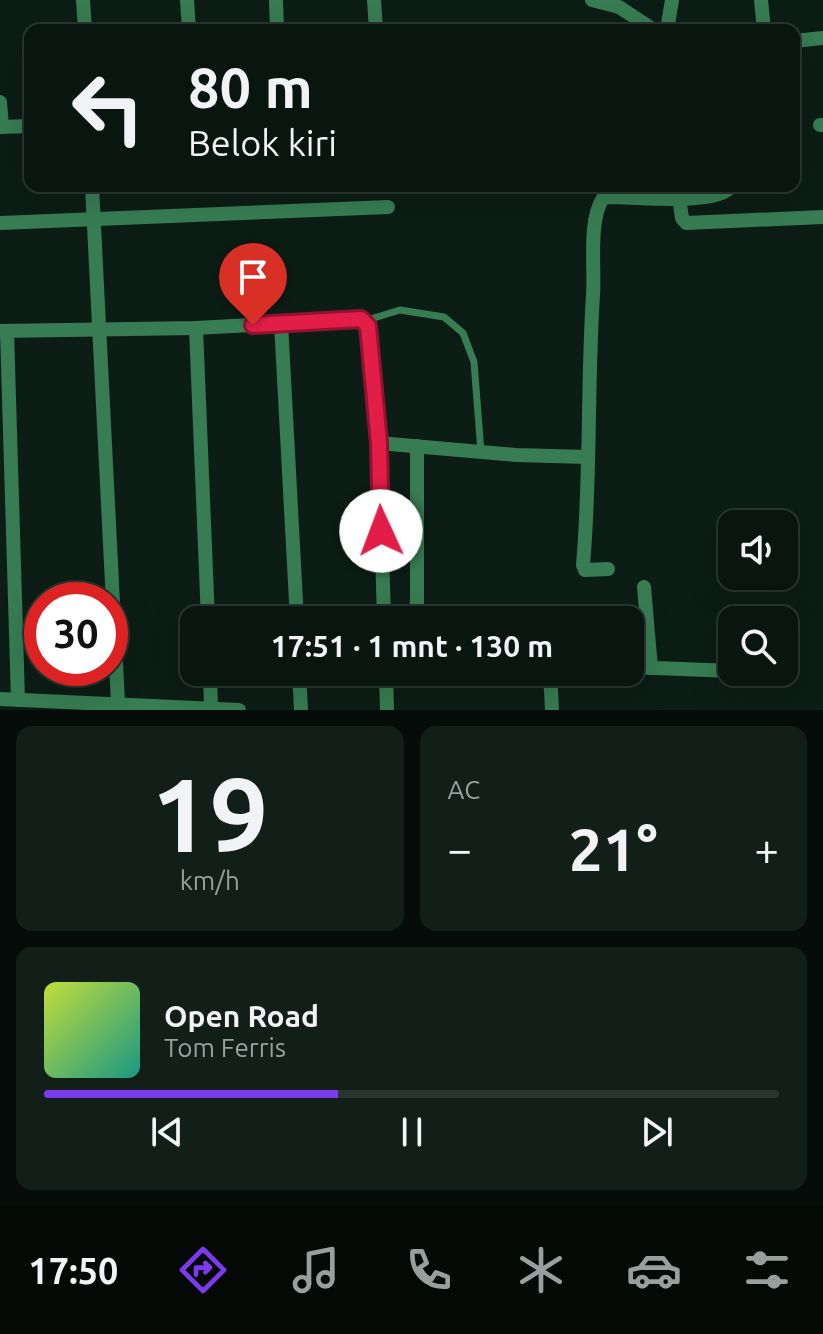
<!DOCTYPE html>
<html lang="id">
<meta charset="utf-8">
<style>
:root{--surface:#091610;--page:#121f19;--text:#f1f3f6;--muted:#999f9f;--line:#293530;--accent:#7c3aed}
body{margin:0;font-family:Ubuntu,sans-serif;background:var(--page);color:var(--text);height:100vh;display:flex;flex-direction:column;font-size:30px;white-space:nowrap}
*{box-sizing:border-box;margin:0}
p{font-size:26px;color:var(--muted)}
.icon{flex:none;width:44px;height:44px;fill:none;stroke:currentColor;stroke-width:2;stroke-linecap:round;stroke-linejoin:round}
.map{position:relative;height:710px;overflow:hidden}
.side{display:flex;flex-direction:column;gap:16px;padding:16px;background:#050c09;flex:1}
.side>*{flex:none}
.banner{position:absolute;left:24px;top:24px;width:776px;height:168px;border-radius:16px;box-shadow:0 8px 32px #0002,0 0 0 2px var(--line);background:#091610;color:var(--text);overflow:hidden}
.buttons{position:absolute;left:718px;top:510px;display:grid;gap:16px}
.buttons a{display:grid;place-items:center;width:80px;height:80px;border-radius:16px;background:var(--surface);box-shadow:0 8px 32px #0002,0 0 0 2px var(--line);font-size:40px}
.speed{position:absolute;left:24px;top:582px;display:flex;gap:16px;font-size:40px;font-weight:700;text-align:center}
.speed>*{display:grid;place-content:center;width:104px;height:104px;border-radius:50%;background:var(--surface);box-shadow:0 8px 32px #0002,0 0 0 2px var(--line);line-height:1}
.speed .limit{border:12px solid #d22;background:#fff;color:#111}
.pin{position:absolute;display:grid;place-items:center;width:68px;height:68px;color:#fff;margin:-82px -34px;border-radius:50% 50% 50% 0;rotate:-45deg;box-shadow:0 0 8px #0007}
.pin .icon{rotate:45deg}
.me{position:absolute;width:88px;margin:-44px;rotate:358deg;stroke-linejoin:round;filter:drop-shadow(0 0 6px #0008)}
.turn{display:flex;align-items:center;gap:28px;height:168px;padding:0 32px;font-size:36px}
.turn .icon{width:104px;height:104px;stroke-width:2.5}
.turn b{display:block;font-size:56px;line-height:68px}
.big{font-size:60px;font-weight:600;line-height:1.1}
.side .card{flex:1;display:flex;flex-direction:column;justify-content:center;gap:12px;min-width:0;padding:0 28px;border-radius:16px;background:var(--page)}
.side .dial{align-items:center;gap:0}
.dial b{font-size:104px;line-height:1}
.song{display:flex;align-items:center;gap:24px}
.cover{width:96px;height:96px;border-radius:12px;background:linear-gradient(135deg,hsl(70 70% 55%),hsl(170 70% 35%))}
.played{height:8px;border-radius:4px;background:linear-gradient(90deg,var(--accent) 40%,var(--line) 40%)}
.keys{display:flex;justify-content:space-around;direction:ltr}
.heat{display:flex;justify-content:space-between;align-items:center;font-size:44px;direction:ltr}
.side .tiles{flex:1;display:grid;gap:16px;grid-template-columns:1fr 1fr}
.card:last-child{grid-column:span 2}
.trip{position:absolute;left:180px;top:606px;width:464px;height:80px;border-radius:16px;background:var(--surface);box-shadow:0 8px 32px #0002,0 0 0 2px var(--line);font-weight:600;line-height:80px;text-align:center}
.dock{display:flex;height:128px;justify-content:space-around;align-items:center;background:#040906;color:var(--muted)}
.dock .icon{width:56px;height:56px}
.dock .active{color:var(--accent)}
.dock b{font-size:36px;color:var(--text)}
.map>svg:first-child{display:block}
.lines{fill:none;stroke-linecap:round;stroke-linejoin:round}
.service{stroke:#377c52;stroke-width:7}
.minor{stroke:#377c52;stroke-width:14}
.route-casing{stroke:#92132f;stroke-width:20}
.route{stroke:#e11d48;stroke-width:14}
</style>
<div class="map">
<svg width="823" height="710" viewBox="0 0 823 710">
<rect width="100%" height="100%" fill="#0c1d15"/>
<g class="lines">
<!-- service -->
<path class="service" d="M364,321L400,310L444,317L463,333L474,362L481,452"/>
<!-- minor -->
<g class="minor">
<path d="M83,0L85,30"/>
<path d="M187,0L189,30"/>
<path d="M276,0L277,30"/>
<path d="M374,0L376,30"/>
<path d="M592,0L619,7L654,30"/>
<path d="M761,0L764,30"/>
<path d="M667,30L672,0"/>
<path d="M794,41L823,38"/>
<path d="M0,102L2,126"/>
<path d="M820,125H823"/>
<path d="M0,127L30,126"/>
<path d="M92,186L118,703"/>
<path d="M679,198L682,218L686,223L823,217"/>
<path d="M0,223L388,207"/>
<path d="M281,323L297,620"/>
<path d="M196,328L208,620"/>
<path d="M0,331L196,328L361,319L368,326L371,334L379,443L384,620"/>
<path d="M7,331L18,700"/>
<path d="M379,443L516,455L587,457"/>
<path d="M417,446V620"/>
<path d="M608,569L585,570L583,565C591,475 587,385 593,295C595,268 588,221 603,198L610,197C636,197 717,206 732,186"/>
<path d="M644,587L651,668"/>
<path d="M630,667L732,671"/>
<path d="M210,672L211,708"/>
<path d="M299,672L301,710"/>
<path d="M386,672L387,710"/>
<path d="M550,672L552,710"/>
<path d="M783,672H792"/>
<path d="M0,699L239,710"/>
</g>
</g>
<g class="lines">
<defs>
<path id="route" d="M253,325L361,319L368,326L379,443L381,531"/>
</defs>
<!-- route casing -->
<use href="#route" class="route-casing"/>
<!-- route -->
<use href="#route" class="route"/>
</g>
</svg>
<div class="buttons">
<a><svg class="icon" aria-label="sound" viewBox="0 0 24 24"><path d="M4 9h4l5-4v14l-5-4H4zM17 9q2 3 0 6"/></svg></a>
<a><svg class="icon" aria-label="search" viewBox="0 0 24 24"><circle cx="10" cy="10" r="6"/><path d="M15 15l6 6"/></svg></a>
</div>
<div class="speed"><div class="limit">30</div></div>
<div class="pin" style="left:253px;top:325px;background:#d93025"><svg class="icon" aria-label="arrive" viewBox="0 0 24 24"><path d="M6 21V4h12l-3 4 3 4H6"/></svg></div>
<svg class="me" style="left:381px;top:531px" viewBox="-20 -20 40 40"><circle r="19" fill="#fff"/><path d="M0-13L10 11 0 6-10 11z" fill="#e11d48"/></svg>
<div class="trip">17:51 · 1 mnt · 130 m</div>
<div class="banner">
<div class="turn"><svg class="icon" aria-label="left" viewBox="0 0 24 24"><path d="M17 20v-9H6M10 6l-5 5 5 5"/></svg><div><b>80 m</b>Belok kiri</div></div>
</div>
</div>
<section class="side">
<div class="tiles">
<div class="card dial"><b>19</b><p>km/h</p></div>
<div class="card"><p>AC</p>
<div class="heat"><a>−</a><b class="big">21°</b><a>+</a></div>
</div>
<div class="card">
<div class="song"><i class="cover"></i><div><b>Open Road</b><p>Tom Ferris</p></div></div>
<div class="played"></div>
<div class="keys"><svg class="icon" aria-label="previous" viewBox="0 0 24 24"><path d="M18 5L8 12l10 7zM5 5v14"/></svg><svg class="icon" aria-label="pause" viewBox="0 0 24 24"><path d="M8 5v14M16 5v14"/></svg><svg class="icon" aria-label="next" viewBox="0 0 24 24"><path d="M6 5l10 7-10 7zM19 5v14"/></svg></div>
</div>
</div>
</section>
<nav class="dock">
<b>17:50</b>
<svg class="icon active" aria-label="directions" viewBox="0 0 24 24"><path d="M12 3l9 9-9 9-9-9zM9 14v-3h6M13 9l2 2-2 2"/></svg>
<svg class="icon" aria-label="music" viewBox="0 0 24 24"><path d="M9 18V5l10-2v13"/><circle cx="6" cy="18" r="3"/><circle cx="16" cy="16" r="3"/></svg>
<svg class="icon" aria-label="phone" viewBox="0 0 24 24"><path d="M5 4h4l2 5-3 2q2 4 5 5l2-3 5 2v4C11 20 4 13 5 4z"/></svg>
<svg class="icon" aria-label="climate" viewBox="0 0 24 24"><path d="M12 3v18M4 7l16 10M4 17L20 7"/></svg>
<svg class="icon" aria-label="car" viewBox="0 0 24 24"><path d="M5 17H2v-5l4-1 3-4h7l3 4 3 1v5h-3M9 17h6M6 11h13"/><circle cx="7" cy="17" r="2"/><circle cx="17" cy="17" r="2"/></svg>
<svg class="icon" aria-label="filters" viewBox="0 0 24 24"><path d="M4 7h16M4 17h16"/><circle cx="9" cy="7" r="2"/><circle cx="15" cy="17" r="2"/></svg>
</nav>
